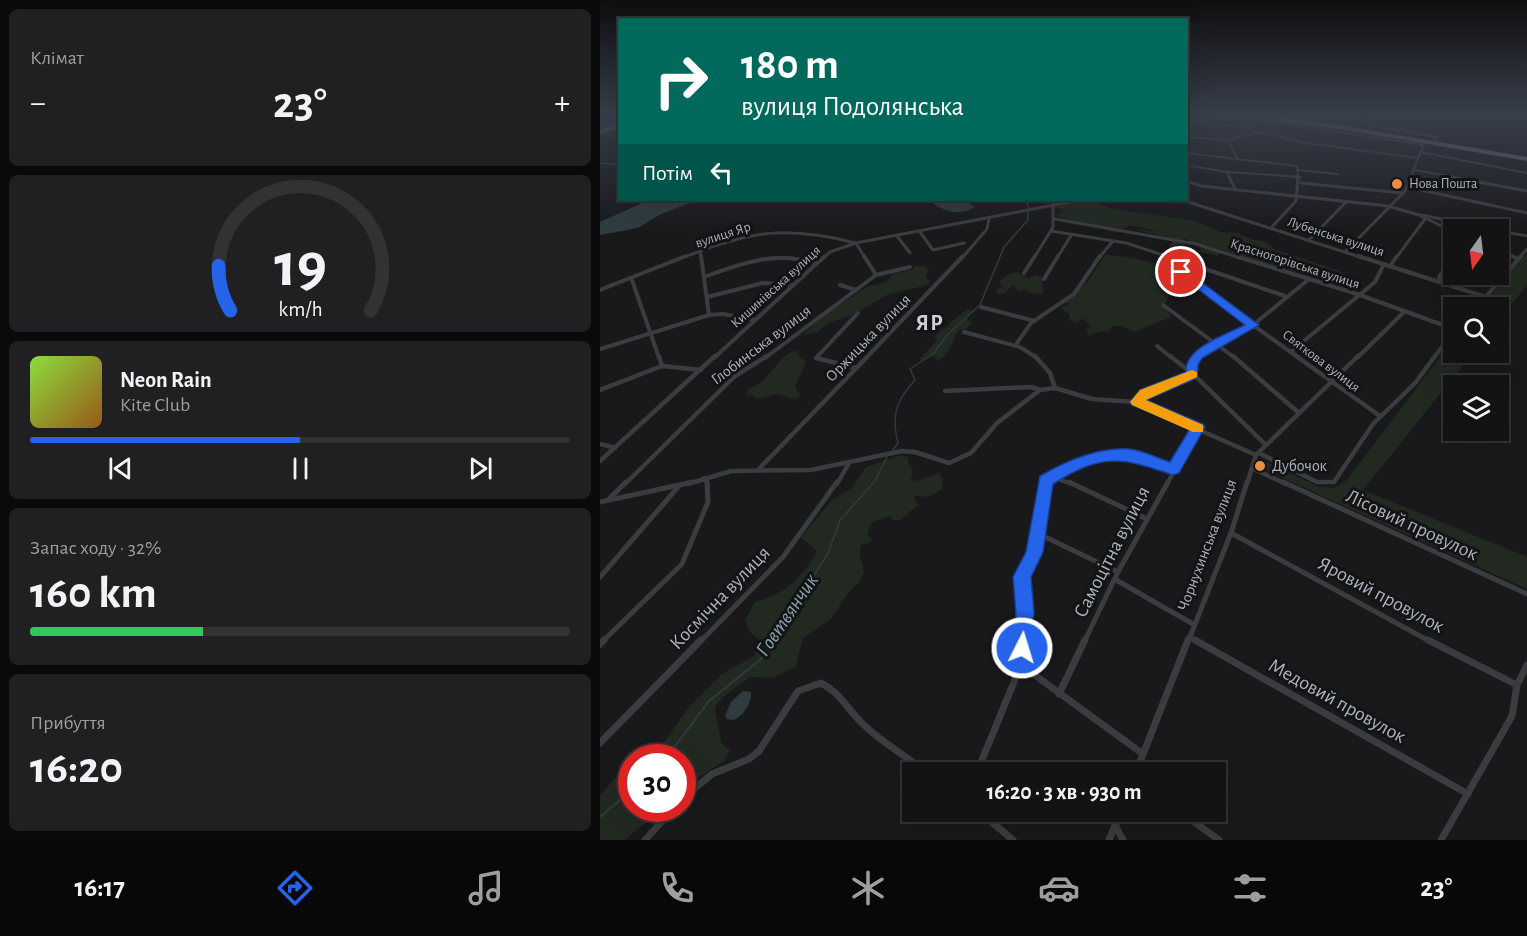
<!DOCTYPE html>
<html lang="uk">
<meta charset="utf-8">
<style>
:root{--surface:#131314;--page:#202022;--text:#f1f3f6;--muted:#9d9ea0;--line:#323234;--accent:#2563eb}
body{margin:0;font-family:"Alegreya Sans",sans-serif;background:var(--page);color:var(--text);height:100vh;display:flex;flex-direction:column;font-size:22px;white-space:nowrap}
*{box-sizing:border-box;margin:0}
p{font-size:20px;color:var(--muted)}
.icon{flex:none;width:33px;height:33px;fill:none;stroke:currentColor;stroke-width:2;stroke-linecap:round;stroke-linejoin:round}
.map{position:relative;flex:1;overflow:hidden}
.drawer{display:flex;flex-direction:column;gap:9px;padding:9px;background:#0a0a0b;width:600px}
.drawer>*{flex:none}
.top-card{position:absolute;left:18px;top:18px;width:570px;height:183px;border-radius:0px;box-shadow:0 6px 24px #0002,0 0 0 2px var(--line);background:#00695c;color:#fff;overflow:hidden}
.needle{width:39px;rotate:194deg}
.buttons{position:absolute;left:843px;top:219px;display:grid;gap:12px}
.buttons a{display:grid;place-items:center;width:66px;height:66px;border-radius:0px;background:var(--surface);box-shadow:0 6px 24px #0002,0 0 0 2px var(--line);font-size:30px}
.speed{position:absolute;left:18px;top:744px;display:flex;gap:12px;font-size:30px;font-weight:700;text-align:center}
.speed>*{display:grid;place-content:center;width:78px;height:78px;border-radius:50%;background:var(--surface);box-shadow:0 6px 24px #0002,0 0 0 2px var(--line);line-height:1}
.speed .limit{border:9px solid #d22;background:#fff;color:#111}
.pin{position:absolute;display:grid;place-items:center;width:51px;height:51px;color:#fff;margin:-26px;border:3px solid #fff;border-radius:50%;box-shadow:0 2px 6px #0007}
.me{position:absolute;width:66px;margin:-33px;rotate:5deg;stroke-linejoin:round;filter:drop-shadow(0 0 4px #0008)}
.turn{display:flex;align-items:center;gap:21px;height:126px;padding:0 24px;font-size:27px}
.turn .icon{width:78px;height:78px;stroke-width:2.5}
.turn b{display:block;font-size:42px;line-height:51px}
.then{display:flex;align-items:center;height:57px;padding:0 24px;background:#0003;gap:12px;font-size:22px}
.big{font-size:45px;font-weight:600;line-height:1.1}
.drawer .card{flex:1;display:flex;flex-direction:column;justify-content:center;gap:9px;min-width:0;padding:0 21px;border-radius:9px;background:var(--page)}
.drawer .dial{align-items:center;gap:0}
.dial svg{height:156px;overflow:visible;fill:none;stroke:var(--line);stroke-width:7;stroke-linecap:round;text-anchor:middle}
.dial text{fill:var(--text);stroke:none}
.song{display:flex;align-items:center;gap:18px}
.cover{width:72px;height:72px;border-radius:9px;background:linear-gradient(135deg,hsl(90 70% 55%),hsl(30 70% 35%))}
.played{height:6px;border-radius:3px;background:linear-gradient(90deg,var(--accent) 50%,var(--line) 50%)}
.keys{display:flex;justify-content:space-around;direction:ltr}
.heat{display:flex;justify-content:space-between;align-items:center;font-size:33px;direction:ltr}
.charge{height:9px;border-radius:4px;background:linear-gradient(90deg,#34c759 32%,var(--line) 0)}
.trip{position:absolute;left:302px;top:762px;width:324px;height:60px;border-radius:0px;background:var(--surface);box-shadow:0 6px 24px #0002,0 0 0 2px var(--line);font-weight:600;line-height:60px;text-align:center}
.menu{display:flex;height:96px;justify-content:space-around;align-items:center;background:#080808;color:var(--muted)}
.menu .icon{width:42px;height:42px}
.menu .selected{color:var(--accent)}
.menu b{font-size:27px;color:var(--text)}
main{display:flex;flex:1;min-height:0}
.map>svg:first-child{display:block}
.green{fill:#212921}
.water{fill:#2f3b3e}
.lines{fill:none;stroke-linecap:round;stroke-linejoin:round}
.stream-far1{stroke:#2f3b3e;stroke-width:1.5}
.stream{stroke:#2f3b3e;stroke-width:2}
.minor-far5{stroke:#3a3c40;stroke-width:2}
.minor-far4{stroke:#3a3c40;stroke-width:3}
.minor-far3{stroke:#3a3c40;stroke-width:4}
.minor-far2{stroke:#3a3c40;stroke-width:4.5}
.minor-far1{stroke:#3a3c40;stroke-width:5}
.minor{stroke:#3a3c40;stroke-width:7}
.tertiary{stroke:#3a3c40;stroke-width:3}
.primary{stroke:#565a5f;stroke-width:4}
.trunk{stroke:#5e6268;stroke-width:4}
.route{fill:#2563eb;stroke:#184099;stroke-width:1.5}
.slow{fill:#f59e0b}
.poi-dot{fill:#e88f44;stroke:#141416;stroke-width:2}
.labels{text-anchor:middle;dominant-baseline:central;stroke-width:6;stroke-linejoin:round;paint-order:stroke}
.far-poi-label{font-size:14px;fill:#acb3ba;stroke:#141416;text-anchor:start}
.far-street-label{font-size:14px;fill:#acb3ba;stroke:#141416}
.street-label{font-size:16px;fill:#acb3ba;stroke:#141416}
.poi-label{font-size:16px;fill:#acb3ba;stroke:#141416;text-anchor:start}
.near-street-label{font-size:20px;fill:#acb3ba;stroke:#141416}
.near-water-label{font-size:21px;font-style:italic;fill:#86a7b2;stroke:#141416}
.district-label{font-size:22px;font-weight:bold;letter-spacing:1.5px;fill:#cdd1d6;stroke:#141416}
</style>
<main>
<section class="drawer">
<div class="card"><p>Клімат</p>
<div class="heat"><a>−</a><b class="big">23°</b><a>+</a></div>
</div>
<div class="card dial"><svg viewBox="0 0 100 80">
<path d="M14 69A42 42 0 1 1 86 69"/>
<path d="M14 69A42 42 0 0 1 8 46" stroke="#2563eb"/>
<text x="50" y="56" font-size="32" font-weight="700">19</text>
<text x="50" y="72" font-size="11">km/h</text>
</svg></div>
<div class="card">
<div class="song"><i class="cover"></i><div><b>Neon Rain</b><p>Kite Club</p></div></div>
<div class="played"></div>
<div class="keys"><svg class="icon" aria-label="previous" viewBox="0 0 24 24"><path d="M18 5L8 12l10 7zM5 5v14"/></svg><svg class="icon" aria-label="pause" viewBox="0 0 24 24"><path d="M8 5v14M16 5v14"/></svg><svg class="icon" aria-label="next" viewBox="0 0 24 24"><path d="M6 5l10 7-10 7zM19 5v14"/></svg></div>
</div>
<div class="card"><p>Запас ходу · 32%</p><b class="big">160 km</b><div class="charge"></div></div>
<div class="card"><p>Прибуття</p><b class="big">16:20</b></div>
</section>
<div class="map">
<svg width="927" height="840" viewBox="0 0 927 840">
<rect width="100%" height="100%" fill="#19191b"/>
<!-- green -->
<g class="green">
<path d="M498,200L489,201L515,209L595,221L621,232L638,233L651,239L664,241L674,249L742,272L750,278C719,296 705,266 684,272L619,252L618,256L601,252L600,247L584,238L586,243L581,249L569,246L573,241L571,238L531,229L559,232L530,225L518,233L456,216L464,210L455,207L458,204Z"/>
<path d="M927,254V285L899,320L898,308H881L918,261Z"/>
<path d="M505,255C519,255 566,262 574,273L568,290L569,297L564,304L571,317L534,332L522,326H513L508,332L501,331L489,335L486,330L491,326L483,318L477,323L469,320L470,315L460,307L470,305L465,302L489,280Z"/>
<path d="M314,266H324L329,269L326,277L330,282L328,285L289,294L250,316L228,323L218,332L202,335L225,315L268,286L285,283L293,274L314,269Z"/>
<path d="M417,272L429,278L435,275L442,277L443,293L433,294L424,289L419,292L413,285L404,294H397V289L403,286L399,282L409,274Z"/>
<path d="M367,309L374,311L367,318L372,323L365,329L359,330L345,356L338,361L334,356L319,360L336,341L335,336Z"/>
<path d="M853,340L854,352L873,353L763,490L927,557V589L667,471L665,461L717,486L734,488L746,481Z"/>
<path d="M199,350L198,355L206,362L195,387L201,396L193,399L178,394L156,399L154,396L146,395C148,387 154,387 160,383C173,373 181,352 199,350Z"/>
<path d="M301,455L309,458L308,463L313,470L311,480L317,481L339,473L343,479L342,489L328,497L315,496L314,499L318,505L300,520H293L290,516L272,522L267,534L272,539L271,542L261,545L260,556L264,572L260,581L248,593L231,619L203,638L196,666L173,678L150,677C141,685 116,698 115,710C115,715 121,734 121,743L130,751L124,761L83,787L82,758L36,757L62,745L89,707L122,674L155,655L159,640L150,632L145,620L155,602C184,595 204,576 217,551L201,537L232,500L252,488L266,467Z"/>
<path d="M31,759L32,808L64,809L24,840H0V796Z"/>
</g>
<!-- water -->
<g class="water">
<path d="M49,200H97L59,215L38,228L0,235V222Z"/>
<path d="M333,200H373L369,203L375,207C362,215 347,213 334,204Z"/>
<path d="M143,691L151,692C152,703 144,715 134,720L127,719L125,716L131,702Z"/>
</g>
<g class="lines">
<!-- stream-far1 -->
<g class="stream-far1">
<path d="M0,163L20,165"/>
<path d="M426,200L429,208"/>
<path d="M293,450L298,443C291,415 296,401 315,380L310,369L334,353L347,335L380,305L404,247L428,220V212"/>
<path d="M172,642L228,553L240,520L275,481L287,457"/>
</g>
<!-- stream -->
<g class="stream">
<path d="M66,758L109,701L160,660L173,640"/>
<path d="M0,817L32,790"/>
</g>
<!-- minor-far5 -->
<g class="minor-far5">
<path d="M586,122L627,125L667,121L824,145"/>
<path d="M659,132L707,143L818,158"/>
<path d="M586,137L628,140L638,160"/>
<path d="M628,140L659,132"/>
<path d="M820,152L927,173"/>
<path d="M586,153L697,166L698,178"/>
<path d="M586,165L627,172L700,177"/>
<path d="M698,170L738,174"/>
<path d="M815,170L859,178"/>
<path d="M627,172L630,178"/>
<path d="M810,178L824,144"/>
</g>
<!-- minor-far4 -->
<g class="minor-far4">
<path d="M629,177L635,189"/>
<path d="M696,177H700"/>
<path d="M851,177L927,191"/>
<path d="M586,181L601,186L788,206L819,215L854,232"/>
<path d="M701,183L802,193"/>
<path d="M807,187L927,213"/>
<path d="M582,200L763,258"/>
<path d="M822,215L893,230"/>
<path d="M455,219L596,244L640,258"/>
<path d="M671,228L696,201L698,177"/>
<path d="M451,231L526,243L572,258"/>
<path d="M898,231L927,236"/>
<path d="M320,232L333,250L364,243"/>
<path d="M297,236L310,253"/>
<path d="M709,240L746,202"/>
<path d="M898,250L915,258"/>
<path d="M746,251L805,191L811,177"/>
<path d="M100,252L101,258"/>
<path d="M82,258C149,231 185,225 256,243L265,258"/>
<path d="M170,258H193"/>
<path d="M224,258L230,252L256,243L480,200"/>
<path d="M362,258L387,229L389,219"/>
<path d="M434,258L453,227V204"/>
<path d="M457,258L472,234"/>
<path d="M499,258L513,241"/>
<path d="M796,258L825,219"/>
<path d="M852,258L854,254"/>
<path d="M919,258L927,249"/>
</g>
<!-- minor-far3 -->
<g class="minor-far3">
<path d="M101,256L109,315"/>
<path d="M264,256L276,275"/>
<path d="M567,256L585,262L579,268L594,283L699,358"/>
<path d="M635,256L757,294L854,329"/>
<path d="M758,256L883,296"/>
<path d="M912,256L916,258"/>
<path d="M585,262L685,296"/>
<path d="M791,265L797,256"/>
<path d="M424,273L435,256"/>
<path d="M104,277C142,263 177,250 216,264"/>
<path d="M444,279L458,256"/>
<path d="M32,280L59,358"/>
<path d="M840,281L839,277L853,256"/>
<path d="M240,285L256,290"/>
<path d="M0,290L86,256"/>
<path d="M107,297L163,283L193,285"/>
<path d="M563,305L635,358"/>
<path d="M381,307L435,321"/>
<path d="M876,308L921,256"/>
<path d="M364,332L420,347L437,358"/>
<path d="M417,343L431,323L474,294L500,256"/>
<path d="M557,346L572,358"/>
<path d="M0,349L109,315L123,314L155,320"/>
<path d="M692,351L775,282L784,264"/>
<path d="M114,358L225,256"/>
<path d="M165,358L276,275L310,267"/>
<path d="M216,358L258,313"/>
<path d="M266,358L363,256"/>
<path d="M596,358L653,325L708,280"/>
<path d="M757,358L805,311"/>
<path d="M834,358L854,330"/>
</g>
<!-- minor-far2 -->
<g class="minor-far2">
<path d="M59,356L62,366"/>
<path d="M218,356L216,358L256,368"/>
<path d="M435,356L450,373L455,388"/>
<path d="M570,356L593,374L666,445"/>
<path d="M633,356L699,413"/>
<path d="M696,356L780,416"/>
<path d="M0,390L62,366L101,370"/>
<path d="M345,391L431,387L440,390"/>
<path d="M536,402L545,393L593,374L591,365L597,356"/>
<path d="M0,444L15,448"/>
<path d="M659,453L717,482H734L773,424L816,382L835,356"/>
<path d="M0,461L115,356"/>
<path d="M652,468L686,484"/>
<path d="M158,470L268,356"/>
<path d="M450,476L472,484"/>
<path d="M104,478L108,484"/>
<path d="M25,484L135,376L167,356"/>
<path d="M88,484L131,471L211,470L302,451L315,452L349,463L371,453L397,423L440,390L455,388L492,399L536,402L656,455"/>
<path d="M237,484L249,463"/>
<path d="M446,484C450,475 460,472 468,468C506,453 536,455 573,469"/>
<path d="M567,484L598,427"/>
<path d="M647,484L656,455L758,356"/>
</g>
<!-- minor-far1 -->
<g class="minor-far1">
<path d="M469,482L547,519"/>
<path d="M683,482L927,594"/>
<path d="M8,500L26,482"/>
<path d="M0,502L93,482"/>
<path d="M437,533L518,572"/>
<path d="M631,533L831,642"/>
<path d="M0,577L79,486"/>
<path d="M516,580L593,624"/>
<path d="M589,637L597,642"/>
<path d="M2,642L82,564L108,502L107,482"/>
<path d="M100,642L183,557L237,482"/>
<path d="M423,642L425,613L422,577L434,552L446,482"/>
<path d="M484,642L518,572L568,482"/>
<path d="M588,642L631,533L647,482"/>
</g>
<!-- minor -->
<g class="minor">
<path d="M595,640L868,794"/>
<path d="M828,640L917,685"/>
<path d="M0,644L4,640"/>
<path d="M421,665L543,754"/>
<path d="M459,694L485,640"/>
<path d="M0,743L101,640"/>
<path d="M377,772L421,665L423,640"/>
<path d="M536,772L588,640"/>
<path d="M82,799L112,774L149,759L159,751L198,691L221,683C241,693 248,711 265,726C283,743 306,756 326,772"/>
<path d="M380,812L413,840"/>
<path d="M581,812L619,840"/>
<path d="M515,825L523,840"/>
<path d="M45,840L74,808"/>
<path d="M509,840L521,812"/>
<path d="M841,840L912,716L917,685L927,665"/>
</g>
<!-- tertiary -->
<path class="tertiary" d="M775,114L760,120L771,125L836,137L834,141"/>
<!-- primary -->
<path class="primary" d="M0,132L20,125"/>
<!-- trunk -->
<path class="trunk" d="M635,114L739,127L927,159"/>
</g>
<!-- sky -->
<linearGradient id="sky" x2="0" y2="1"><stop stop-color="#0e0e0f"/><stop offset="0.49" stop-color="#383e4a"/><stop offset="1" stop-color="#383e4a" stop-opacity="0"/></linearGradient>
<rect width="927" height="232" fill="url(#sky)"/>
<!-- route -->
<path class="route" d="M578,270H585L659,325L602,358L598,365L597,378L546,400L603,424L605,427L579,473L573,475C521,457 502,453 453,484L443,552L431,577L434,613L428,654L422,657L415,654L412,648L416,613L413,577L426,552L440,476C466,461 498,447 529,449C542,450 557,458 570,462L590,429L532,405L530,402L540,390L586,372C584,348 627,334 645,325L578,274Z"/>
<!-- slow -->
<path class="slow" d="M592,370L597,372V377L546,400L603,425V432H593L532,405L530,402L540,390Z"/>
<!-- markers -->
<g class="poi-dot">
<circle cx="797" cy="184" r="6"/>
<circle cx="660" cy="466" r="6"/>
</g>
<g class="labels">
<!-- far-poi labels -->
<g class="far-poi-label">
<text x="809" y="184">Нова Пошта</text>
</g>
<!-- far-street labels -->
<g class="far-street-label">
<text transform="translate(123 235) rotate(-18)">вулиця Яр</text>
<text transform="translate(736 237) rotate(18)">Лубенська вулиця</text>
<text transform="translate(695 264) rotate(18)">Красногорівська вулиця</text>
<text transform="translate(176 287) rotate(-42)">Кишинівська вулиця</text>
<text transform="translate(721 361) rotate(37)">Святкова вулиця</text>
</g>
<!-- street labels -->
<g class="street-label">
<text transform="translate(268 338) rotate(-46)">Оржицька вулиця</text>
<text transform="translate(161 345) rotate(-37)">Глобинська вулиця</text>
<text transform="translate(607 545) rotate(-69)">Чорнухинська вулиця</text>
</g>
<!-- poi labels -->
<g class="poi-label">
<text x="672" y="466">Дубочок</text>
</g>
<!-- near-street labels -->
<g class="near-street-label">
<text transform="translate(812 525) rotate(25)">Лісовий провулок</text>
<text transform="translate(512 552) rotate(-63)">Самоцітна вулиця</text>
<text transform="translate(781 595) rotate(28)">Яровий провулок</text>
<text transform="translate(120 598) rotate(-46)">Космічна вулиця</text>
<text transform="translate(737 701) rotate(29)">Медовий провулок</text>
</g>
<!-- near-water labels -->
<g class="near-water-label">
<text transform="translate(187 615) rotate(-56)">Говтвянчик</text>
</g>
<!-- district labels -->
<g class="district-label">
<text x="330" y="323">ЯР</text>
</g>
</g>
</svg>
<div class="buttons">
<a><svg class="needle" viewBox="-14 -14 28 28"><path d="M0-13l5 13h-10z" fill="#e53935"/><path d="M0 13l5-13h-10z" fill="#9d9ea0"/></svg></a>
<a><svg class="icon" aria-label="search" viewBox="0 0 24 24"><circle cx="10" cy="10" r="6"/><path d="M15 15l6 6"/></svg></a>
<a><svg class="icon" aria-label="layers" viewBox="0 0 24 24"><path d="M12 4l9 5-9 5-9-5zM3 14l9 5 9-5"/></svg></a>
</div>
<div class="speed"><div class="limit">30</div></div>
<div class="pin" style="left:581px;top:272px;background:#d93025"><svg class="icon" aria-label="arrive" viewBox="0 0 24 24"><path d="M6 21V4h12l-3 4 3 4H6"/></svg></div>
<svg class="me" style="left:422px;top:648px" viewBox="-20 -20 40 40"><circle r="17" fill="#2563eb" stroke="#fff" stroke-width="3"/><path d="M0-11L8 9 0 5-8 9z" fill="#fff"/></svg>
<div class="trip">16:20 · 3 хв · 930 m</div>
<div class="top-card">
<div class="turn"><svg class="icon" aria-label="right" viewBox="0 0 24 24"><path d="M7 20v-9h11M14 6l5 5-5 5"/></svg><div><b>180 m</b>вулиця Подолянська</div></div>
<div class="then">Потім<svg class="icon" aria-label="left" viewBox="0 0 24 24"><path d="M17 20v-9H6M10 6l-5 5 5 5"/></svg></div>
</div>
</div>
</main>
<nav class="menu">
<b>16:17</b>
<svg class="icon selected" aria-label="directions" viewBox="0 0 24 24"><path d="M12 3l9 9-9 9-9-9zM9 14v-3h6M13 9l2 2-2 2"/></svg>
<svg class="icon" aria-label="music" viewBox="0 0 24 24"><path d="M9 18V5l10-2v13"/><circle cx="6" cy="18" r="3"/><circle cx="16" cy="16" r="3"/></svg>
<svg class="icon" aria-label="phone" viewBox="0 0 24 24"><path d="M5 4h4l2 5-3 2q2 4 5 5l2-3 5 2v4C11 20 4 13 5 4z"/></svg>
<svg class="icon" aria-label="climate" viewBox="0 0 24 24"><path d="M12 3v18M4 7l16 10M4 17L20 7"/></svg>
<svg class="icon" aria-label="car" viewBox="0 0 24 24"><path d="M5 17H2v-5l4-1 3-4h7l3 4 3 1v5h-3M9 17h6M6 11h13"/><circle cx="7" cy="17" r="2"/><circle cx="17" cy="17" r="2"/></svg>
<svg class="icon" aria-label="filters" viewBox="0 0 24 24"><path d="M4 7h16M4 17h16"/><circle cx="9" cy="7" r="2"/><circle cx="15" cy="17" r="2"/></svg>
<b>23°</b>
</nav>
